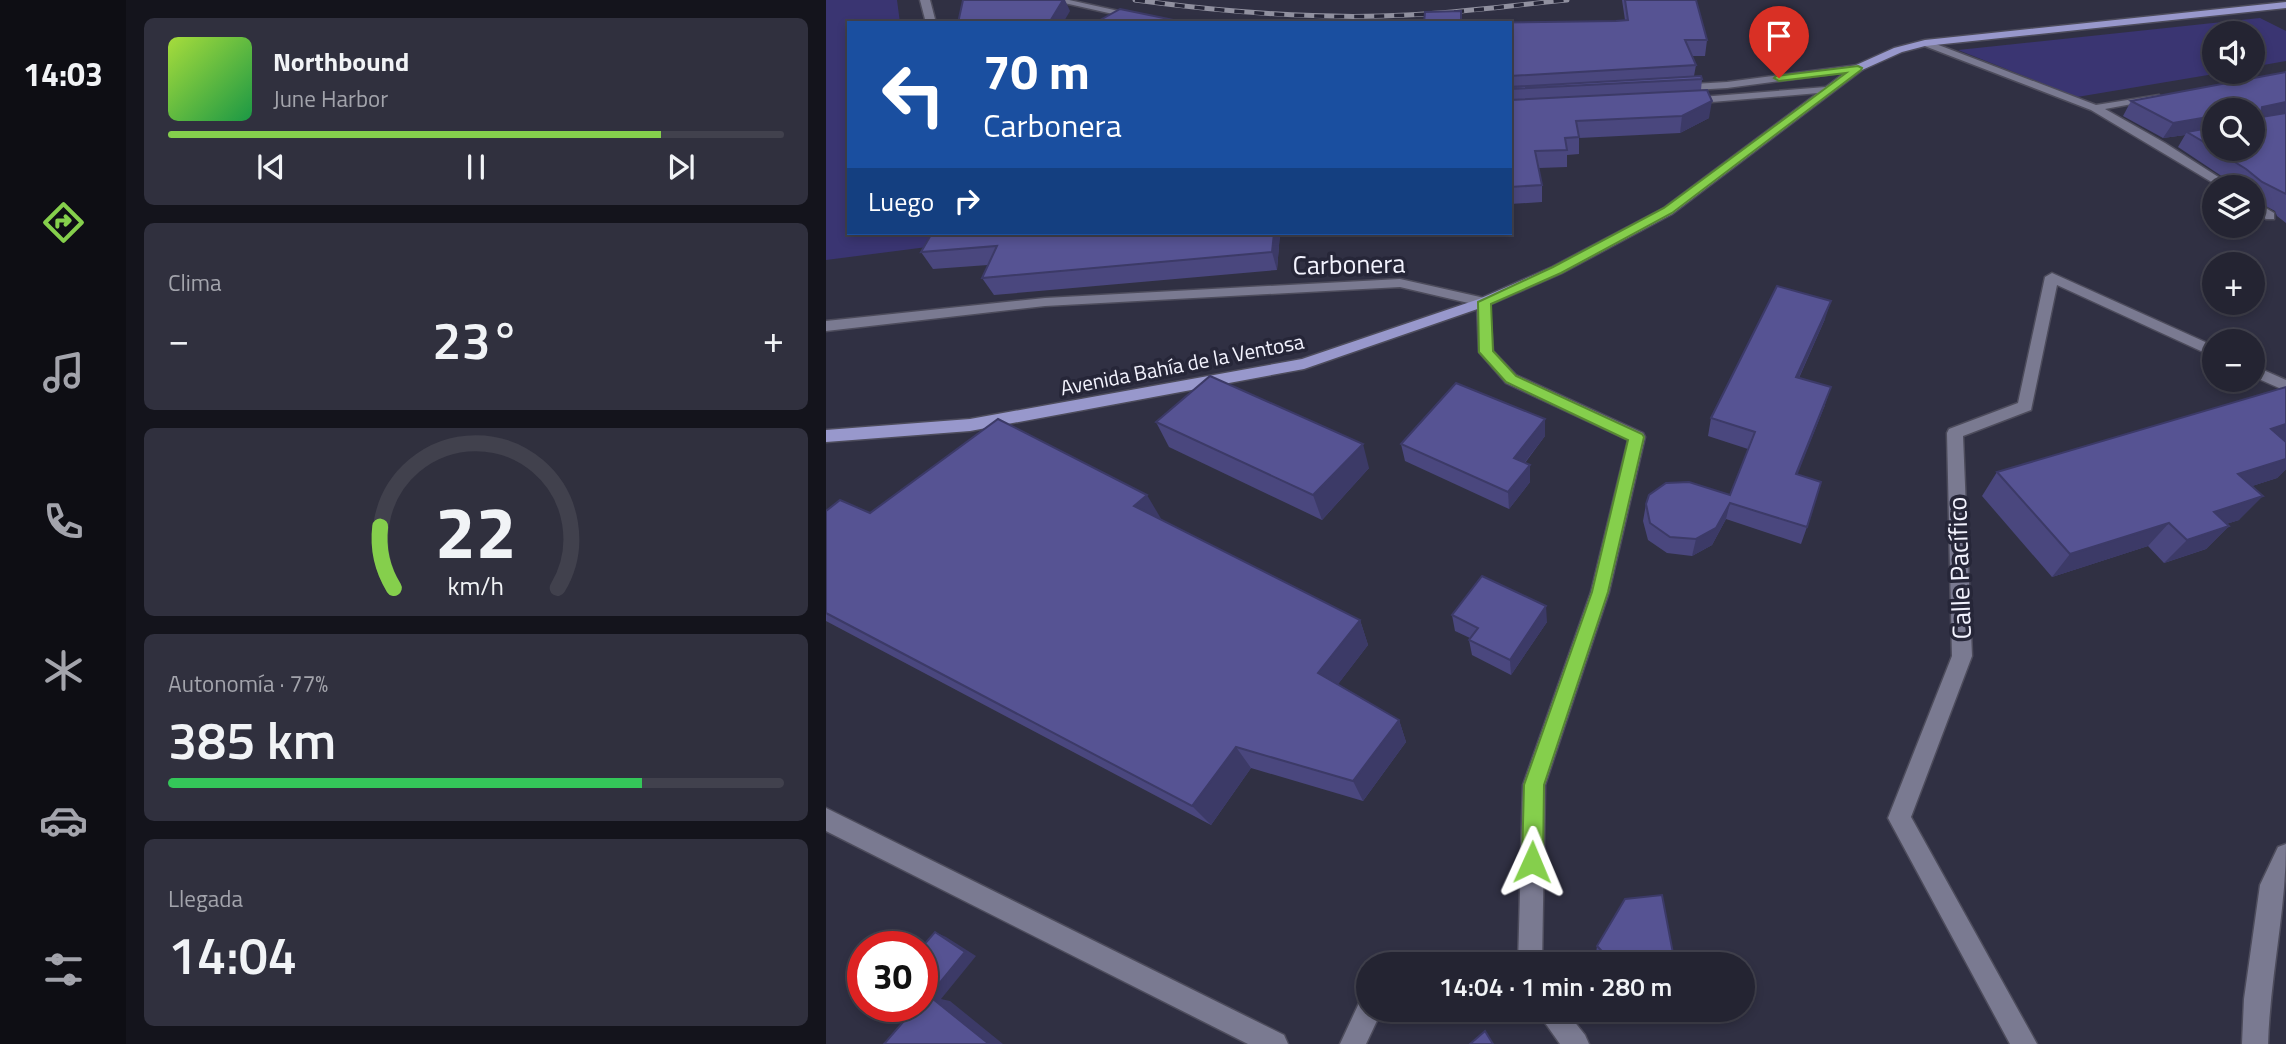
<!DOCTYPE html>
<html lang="es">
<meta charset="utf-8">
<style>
:root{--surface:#242432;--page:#30303e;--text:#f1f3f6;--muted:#a3a4ac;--line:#41414d;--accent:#85cf4c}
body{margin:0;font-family:"Titillium Web",sans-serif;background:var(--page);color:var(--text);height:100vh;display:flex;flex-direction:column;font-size:26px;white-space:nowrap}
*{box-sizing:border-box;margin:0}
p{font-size:23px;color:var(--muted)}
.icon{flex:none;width:38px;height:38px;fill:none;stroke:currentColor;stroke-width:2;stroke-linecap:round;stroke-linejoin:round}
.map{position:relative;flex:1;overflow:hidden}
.sheet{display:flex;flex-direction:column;gap:18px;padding:18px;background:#14141c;width:700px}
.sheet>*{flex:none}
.hud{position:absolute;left:21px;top:21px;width:665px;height:214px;border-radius:0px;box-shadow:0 4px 10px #0003,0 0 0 2px var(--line);background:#1a4fa0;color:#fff;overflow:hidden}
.fabs{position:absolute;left:1376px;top:21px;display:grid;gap:14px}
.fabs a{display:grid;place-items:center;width:63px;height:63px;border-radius:50%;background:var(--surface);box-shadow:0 4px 10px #0003,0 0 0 2px var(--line);font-size:35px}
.speed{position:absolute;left:21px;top:931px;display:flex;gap:14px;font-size:35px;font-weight:700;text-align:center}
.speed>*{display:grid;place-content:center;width:91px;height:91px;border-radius:50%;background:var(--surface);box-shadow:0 4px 10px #0003,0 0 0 2px var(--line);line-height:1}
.speed .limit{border:10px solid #d22;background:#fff;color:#111}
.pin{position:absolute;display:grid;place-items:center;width:60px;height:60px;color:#fff;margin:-72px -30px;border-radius:50% 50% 50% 0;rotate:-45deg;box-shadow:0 0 7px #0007}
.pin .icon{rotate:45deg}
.me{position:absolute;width:77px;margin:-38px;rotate:1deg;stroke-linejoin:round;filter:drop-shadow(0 0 5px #0008)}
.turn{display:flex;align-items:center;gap:24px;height:147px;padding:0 21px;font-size:32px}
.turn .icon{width:91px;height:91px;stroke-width:2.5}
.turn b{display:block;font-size:49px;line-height:60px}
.then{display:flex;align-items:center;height:66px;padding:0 21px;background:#0003;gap:14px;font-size:26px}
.big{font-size:52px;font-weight:600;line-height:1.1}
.sheet .widget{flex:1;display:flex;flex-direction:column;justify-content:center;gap:10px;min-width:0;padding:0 24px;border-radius:10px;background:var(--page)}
.sheet .dial{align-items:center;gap:0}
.dial svg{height:182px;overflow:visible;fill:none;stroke:var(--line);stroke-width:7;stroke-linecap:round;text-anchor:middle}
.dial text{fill:var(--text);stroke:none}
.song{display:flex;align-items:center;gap:21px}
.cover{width:84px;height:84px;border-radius:10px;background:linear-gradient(135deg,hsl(80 70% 55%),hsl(140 70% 35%))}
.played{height:7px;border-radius:4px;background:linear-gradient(90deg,var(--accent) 80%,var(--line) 80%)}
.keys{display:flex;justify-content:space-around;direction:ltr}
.heat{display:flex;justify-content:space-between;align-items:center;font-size:38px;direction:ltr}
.charge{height:10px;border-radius:5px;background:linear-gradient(90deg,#34c759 77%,var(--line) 0)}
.trip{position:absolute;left:530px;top:952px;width:399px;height:70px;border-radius:35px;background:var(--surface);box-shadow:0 4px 10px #0003,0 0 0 2px var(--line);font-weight:600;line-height:70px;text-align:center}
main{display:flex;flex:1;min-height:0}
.tab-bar{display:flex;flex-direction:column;width:126px;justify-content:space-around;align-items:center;background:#0e0e14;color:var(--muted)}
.tab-bar .icon{width:49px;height:49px}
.tab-bar .current{color:var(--accent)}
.tab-bar b{font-size:32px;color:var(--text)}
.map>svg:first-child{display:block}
.green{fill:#3a3572}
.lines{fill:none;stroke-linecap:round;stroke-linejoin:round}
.minor-casing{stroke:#4d4c5c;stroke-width:3}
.major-casing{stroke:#4d4c5c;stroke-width:3}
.minor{fill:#7a7a91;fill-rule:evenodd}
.major{fill:#9898cc;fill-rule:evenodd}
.rail-casing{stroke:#9191a0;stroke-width:5}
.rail{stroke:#262638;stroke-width:3.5;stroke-dasharray:10;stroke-linecap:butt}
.wall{fill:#4a477e;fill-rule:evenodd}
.shaded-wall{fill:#3c3a67}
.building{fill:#565393;stroke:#3c3a67;stroke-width:2}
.route{fill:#85cf4c;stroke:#568731;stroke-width:2}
.labels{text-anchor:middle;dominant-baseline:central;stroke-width:7;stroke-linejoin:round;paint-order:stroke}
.far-street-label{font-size:21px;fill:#f3f3fe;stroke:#262638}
.street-label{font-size:26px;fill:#f3f3fe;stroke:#262638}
</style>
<main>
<nav class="tab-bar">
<b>14:03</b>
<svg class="icon current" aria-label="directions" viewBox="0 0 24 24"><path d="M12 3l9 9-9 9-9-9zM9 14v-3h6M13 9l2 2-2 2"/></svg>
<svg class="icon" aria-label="music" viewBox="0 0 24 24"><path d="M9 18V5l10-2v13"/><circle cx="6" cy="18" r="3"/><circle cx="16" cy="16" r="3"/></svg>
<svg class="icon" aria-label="phone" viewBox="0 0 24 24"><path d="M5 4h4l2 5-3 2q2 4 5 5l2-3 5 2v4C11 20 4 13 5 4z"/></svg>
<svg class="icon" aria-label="climate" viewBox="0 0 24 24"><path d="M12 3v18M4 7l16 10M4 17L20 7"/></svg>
<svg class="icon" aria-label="car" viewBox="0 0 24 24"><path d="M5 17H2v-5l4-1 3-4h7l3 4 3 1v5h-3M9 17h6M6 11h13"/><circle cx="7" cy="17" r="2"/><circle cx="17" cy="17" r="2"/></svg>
<svg class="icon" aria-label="filters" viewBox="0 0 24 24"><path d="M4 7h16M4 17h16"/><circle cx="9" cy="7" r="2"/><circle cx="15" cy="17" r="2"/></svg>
</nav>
<section class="sheet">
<div class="widget">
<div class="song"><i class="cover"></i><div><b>Northbound</b><p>June Harbor</p></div></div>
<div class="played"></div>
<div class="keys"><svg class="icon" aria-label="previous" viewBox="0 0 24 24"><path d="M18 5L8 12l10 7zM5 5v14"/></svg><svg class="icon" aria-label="pause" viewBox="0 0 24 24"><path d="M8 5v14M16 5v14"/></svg><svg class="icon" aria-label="next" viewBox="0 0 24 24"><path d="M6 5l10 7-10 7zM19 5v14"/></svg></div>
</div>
<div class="widget"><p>Clima</p>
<div class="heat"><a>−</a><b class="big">23°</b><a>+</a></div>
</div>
<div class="widget dial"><svg viewBox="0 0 100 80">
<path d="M14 69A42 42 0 1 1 86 69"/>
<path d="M14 69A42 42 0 0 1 8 42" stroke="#85cf4c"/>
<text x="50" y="56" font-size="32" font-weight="700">22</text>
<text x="50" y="72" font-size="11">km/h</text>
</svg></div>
<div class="widget"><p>Autonomía · 77%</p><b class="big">385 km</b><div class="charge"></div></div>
<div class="widget"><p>Llegada</p><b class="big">14:04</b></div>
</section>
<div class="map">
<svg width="1460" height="1044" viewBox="0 0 1460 1044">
<rect width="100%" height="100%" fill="#303043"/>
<!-- green -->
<g class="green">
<path d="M0,0H71L74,23H23V233H107L109,246L0,260Z"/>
<path d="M1434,18L1460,31V61L1426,67V33H1388V72H1400L1251,97L1132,50Z"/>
</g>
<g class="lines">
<defs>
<g id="minor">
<path d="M94,0H104L110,23H100Z"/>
<path d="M225,0H243L347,23H327Z"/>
<path d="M1096,41H1102L1270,105L1333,95V99L1279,109L1339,143L1408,187H1394L1265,110L1096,45Z"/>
<path d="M1032,65L1036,66V70L901,88L851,91L846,88L851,85L901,82Z"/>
<path d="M1000,87L1004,88V92L862,104L857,101L862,98Z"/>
<path d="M1426,200L1448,213V219H1440L1426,210Z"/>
<path d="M1226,273L1388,346V357L1231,285L1205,410L1137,436L1146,656L1085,817L1211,1044H1184L1062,818L1126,656L1121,433L1123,429L1192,403L1219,277Z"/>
<path d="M574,279L663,299L667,351L690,375L817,433L819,437L783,592L719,785L716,964H692L697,785L765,592L802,440L680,383L653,352L651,305L574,287L219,306L0,331V321L219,298Z"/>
<path d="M1426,365L1460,380V391L1426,376Z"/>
<path d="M0,808L458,1035L462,1044H422L0,831Z"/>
<path d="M1460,844C1460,910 1444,977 1442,1044H1416L1418,999L1434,885L1452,847Z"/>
<path d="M565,952L586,955L589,964H553L556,955Z"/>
<path d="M542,998V1010H556L540,1044H514L534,1001Z"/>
<path d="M710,1010H739L759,1035L763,1044H734Z"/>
</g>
<path id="major" d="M1460,2V8L1099,46L1076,52L1036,70L846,214L736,273L663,305L478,369L144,431L0,442V430L144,419L476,359L653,299L726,267L838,208L1028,66L1068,48L1099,40Z"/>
</defs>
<!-- minor casing -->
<use href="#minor" class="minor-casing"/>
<!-- major casing -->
<use href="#major" class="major-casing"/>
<!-- minor -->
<use href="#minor" class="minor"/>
<!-- major -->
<use href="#major" class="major"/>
<defs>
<path id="rail" d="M309,0C399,12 490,20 581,15C635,13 688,5 741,0"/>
</defs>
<!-- rail casing -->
<use href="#rail" class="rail-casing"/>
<!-- rail -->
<use href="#rail" class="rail"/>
</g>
<!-- wall -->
<g class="wall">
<path d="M796,0H870L881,40L879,56H866L870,65L868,76L876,79L875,90L883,118L854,133L753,138V154L741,155V167L713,168L716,185V202L684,204V23H636L790,21L799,20Z"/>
<path d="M1460,72V223L1451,216L1449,211L1426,199V187H1412L1352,147L1359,135L1337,138L1297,116L1305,101ZM1388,110H1426L1388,149Z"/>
<path d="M106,233H454L451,270L168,295L156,278L162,265L107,269L95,252Z"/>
<path d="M999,319L973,378L999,405L971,474L981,527L975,544L900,519L886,545L866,556L841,553L822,540L817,521L820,504L904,495L922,449L882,436L885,418Z"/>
<path d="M1460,387V469L1451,478L1426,486L1413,520L1400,524L1403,526L1380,549L1338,563L1322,546L1226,577L1156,496L1171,472Z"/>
<path d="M719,419V436L699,463L704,465V482L683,509L579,461L575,444Z"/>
<path d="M330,422L543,468L496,520L343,447Z"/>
<path d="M0,511L44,513L336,520L534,620L542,645L512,684L573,720L580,742L537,801L425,768L385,825L0,621Z"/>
<path d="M626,615L721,622L685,675L646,655L643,640L644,638L629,631Z"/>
<path d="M771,946L849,964H779L770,954Z"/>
</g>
<!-- shaded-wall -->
<g class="shaded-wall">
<path d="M237,0H239L244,11L237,23H223Z"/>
<path d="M886,101L883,118L854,133L856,116Z"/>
<path d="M1460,102V115L1426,122L1436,107Z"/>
<path d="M1388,116V130L1361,132L1359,135L1337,138L1347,123Z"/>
<path d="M448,233H454L451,270L446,252Z"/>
<path d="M1005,301L999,319L965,395L970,377Z"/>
<path d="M1005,387L999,405L965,491L970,474Z"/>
<path d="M719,419V436L689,475L688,458Z"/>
<path d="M1460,424V441L1445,429Z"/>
<path d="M537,444L543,468L496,520L487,495Z"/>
<path d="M1460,459V469L1451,478L1389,498L1412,474Z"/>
<path d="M704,465V482L683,509L682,492Z"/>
<path d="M321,495L337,522L308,506Z"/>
<path d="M1437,496L1413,520L1365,535L1388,512Z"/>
<path d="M904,503L900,519L886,545L866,556L870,539Z"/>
<path d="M1343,523L1322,546L1226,577L1244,554Z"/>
<path d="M1403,526L1380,549L1338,563L1361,540Z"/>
<path d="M720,606L721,622L685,675L684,660Z"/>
<path d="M534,620L542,645L503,696L492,673Z"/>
<path d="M573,720L580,742L537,801L527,781Z"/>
<path d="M410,747L425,768L385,825L366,806Z"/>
<path d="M109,932L120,937L150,956L115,999L124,1001L177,1044H163L103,1013V995Z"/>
</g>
<!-- building -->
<g class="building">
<path d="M137,0H237L223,23H132Z"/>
<path d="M799,0H870L881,40H859L870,65L684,76V23H598L599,12L635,11V23L790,21L802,20Z"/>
<path d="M294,9L362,23H269Z"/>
<path d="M1460,72V102L1436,107L1435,117L1460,113V194L1436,182L1420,169L1388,149H1426V110H1388V116L1347,123L1305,101Z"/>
<path d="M875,76L876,79L684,89V87Z"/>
<path d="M881,90L886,101L856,116L750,121L753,137L739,138L741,150L709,151L716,185L684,187V100Z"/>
<path d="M1388,127V148L1361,132Z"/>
<path d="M106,233H448L446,252L156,278L171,246L95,252Z"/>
<path d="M951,286L1005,301L970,377L1005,387L970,474L995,482L981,527L904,503L890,528L870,539L844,537L824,523L820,504L823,495L840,483L863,482L904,495L929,432L885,418Z"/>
<path d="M384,376L537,444L487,495L330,422Z"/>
<path d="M630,383L719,419L688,458L704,465L682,492L575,444Z"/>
<path d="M1460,387V424L1445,429L1460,442V459L1412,474L1437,496L1388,512L1403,526L1361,540L1343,523L1244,554L1171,472Z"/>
<path d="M172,419L321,495L308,506L534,620L492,673L573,720L527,781L410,747L366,806L0,613V511L14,500L44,513Z"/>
<path d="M656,576L720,606L684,660L643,640L652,628L626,615Z"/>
<path d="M836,895L849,964H788L771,946L799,899Z"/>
<path d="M109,932L139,952L103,996L102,995L96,1001V947Z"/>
<path d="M102,995L163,1044H58L91,1006H96V1001Z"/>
<path d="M659,1031L667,1044H644Z"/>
</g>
<!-- route -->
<path class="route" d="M1032,66L1036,68L1035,70L846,213L735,273L665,304L667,351L690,376L816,434L818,437L782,592L718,785L717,862L714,869L706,872L699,869L696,862L698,785L766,592L802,440L680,382L653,352L652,302L727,267L838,208L1020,73L953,81L948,78L950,76Z"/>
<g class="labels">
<!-- far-street labels -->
<g class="far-street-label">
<text transform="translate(356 364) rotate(-11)">Avenida Bahía de la Ventosa</text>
</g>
<!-- street labels -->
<g class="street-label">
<text transform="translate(523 264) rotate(-1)">Carbonera</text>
<text transform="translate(1133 568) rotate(-92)">Calle Pacífico</text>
</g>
</g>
</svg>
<div class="fabs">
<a><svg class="icon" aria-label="sound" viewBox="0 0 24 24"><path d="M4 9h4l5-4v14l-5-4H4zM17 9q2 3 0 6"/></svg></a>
<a><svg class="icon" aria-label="search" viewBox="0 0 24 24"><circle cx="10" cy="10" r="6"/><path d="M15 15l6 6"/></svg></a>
<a><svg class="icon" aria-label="layers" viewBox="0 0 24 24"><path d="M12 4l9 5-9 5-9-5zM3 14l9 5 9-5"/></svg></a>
<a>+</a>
<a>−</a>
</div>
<div class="speed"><div class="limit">30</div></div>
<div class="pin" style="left:953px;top:78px;background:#d93025"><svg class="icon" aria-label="arrive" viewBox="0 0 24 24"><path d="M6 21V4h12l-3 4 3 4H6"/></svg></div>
<svg class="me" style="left:706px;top:862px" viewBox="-20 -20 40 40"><path d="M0-17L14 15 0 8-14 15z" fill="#85cf4c" stroke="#fff" stroke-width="4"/></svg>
<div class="trip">14:04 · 1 min · 280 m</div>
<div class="hud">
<div class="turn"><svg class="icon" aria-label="left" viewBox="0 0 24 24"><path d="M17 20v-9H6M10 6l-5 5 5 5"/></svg><div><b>70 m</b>Carbonera</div></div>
<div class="then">Luego<svg class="icon" aria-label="right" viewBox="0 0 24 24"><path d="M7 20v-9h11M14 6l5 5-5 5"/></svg></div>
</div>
</div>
</main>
